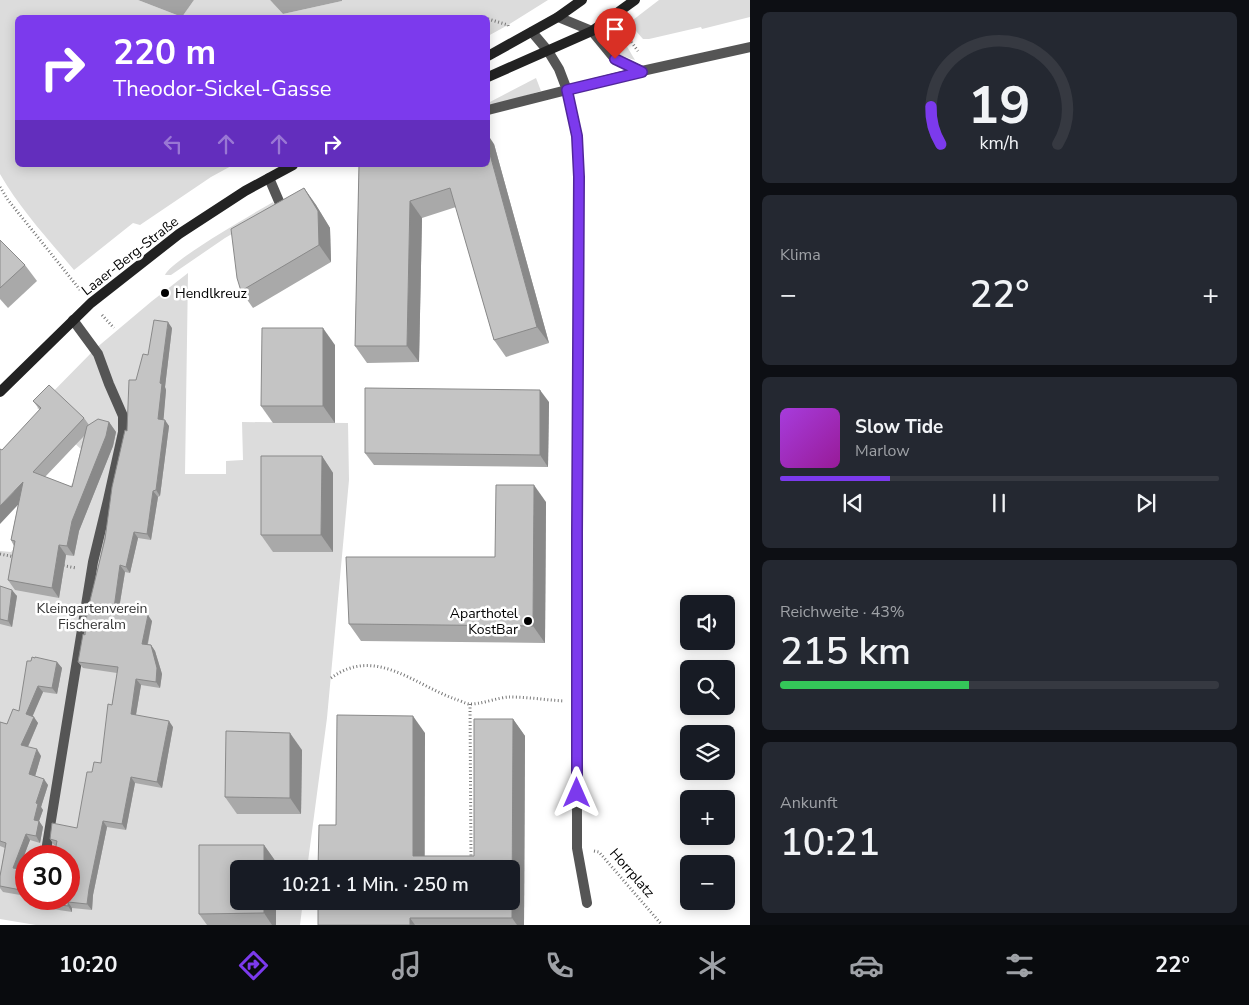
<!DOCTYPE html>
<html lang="de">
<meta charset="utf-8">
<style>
:root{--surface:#171b24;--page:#242831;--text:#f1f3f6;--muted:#9ea1a6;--line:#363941;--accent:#7c3aed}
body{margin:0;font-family:"Nunito Sans",sans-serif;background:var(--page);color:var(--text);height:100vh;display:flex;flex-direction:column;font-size:19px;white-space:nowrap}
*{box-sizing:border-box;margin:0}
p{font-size:16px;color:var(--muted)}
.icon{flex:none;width:28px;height:28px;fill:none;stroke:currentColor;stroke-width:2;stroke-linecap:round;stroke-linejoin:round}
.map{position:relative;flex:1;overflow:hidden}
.sheet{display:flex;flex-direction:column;gap:12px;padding:12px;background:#0d0f14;width:499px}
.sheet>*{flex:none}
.banner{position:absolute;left:15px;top:15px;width:475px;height:152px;border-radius:8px;box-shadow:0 2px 12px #0003;background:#7c3aed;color:#fff;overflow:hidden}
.buttons{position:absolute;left:680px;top:595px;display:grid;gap:10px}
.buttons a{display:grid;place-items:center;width:55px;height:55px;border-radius:8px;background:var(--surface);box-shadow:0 2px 12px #0003;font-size:25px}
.speed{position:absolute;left:15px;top:845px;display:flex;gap:10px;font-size:25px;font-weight:700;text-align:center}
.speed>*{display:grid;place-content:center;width:65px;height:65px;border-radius:50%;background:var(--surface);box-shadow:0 2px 12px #0003;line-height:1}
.speed .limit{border:8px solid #d22;background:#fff;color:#111}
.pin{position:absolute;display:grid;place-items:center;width:42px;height:42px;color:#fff;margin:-51px -21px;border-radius:50% 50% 50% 0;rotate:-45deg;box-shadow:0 0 5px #0007}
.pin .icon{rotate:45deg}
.me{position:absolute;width:55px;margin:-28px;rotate:0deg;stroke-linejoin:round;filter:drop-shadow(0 0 4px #0008)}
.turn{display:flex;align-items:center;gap:18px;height:105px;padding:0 15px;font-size:22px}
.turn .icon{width:65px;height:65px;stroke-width:2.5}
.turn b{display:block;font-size:35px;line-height:42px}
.lanes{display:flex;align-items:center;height:48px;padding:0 15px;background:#0003;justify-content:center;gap:25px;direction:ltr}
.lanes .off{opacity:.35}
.big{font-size:38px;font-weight:600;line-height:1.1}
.sheet .tile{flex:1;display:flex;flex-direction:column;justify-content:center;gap:8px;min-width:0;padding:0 18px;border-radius:8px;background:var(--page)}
.sheet .dial{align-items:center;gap:0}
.dial svg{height:130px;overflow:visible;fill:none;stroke:var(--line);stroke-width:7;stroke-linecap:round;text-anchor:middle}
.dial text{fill:var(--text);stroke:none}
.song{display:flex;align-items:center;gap:15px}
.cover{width:60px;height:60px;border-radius:8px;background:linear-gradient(135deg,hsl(280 70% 55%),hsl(300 70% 35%))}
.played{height:5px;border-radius:2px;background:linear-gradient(90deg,var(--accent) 25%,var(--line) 25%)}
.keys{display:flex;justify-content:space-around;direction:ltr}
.heat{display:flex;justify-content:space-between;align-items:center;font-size:28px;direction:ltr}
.charge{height:8px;border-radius:4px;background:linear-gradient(90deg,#34c759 43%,var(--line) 0)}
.trip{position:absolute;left:230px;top:860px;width:290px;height:50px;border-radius:8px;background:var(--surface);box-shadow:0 2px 12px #0003;font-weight:600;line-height:50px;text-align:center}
.dock{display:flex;height:80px;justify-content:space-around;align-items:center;background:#090b0e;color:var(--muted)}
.dock .icon{width:35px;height:35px}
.dock .active{color:var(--accent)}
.dock b{font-size:22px;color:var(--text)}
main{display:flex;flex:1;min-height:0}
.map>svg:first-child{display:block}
.green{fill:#dcdcdc;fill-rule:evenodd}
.water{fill:#a3a3a3}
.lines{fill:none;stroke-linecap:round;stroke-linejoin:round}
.path{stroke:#777;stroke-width:3;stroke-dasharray:1 2.5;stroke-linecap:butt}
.lane{stroke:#555;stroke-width:10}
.street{stroke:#555;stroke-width:10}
.secondary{stroke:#222;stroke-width:10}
.wall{fill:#a9a9a9;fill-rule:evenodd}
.shaded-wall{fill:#898989}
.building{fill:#c4c4c4;stroke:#898989}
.route-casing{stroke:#51269a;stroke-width:12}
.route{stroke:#7c3aed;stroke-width:9}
.poi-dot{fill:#000;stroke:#fff;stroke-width:2}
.labels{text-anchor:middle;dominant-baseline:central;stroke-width:5;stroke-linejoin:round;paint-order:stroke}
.street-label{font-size:14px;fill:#000;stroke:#fff}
.poi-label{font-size:14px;fill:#000;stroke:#fff;text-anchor:start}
.park-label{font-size:14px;fill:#333;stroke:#fff}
</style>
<main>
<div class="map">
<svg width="751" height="925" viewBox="0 0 751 925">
<rect width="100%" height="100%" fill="#fff"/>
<!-- green -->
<g class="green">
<path d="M0,0H138L182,17L194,0H270L283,14L342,1V0H548L508,25L488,36V18H18V165H233L211,177L140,225L133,223L74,270C48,239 20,209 0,174Z"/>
<path d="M659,0H750V17L702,29L701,27L649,39H643L629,23Z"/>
<path d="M614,32C623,38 629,50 635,60C617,54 609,54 614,32Z"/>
<path d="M536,78L541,91L488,107V103Z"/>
<path d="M273,202L276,208L225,238L171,275H165C170,261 256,212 273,202Z"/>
<path d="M188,273L185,474H226V461L243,460L242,422L348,423L349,480L327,718L307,869H239V901H303L300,925H36L0,919V551L11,552L80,475L84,452L37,408L95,349L152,301ZM26,856H69V899H26Z"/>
</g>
<!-- water -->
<g class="water">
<path d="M138,0H194L182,17Z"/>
<path d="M270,0H342V1L283,14Z"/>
</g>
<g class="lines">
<!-- path -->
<g class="path">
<path d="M488,19L508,25L509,28"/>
<path d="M621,28L638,51"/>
<path d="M0,187L8,200L81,291"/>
<path d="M102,315L114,328"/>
<path d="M0,554L15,557"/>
<path d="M60,565L76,568"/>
<path d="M331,678C375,646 413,684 455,699C459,700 464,703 469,704C479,705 499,697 510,697C528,697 546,700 564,701"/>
<path d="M470,704L471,856"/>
<path d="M594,851L599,852L662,925"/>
</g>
<!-- lane -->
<g class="lane">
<path d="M269,178L284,213"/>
<path d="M48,856L47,845L93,562L108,500L123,432V416L109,384L98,354L73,320"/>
</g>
<!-- street -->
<g class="street">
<path d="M558,17L592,31L615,59L642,71"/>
<path d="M532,32L548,51L559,69L567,90L577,135L579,177L577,554V848L587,903"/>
<path d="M488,110L642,71L751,47"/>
</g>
<!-- secondary -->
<g class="secondary">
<path d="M488,56L558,17L582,0"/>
<path d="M488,77L592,31L635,0"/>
<path d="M0,392L91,303L179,234L245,191L293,165"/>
</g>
</g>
<!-- wall -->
<g class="wall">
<path d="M494,144L549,343L506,357L494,340L456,207L422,218L419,362L367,363L355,346L359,165Z"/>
<path d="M304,188L316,205L330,228L331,262L253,308L241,291Z"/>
<path d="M0,240L25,265L37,281L8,308L0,299Z"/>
<path d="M172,328L165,387L166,390L163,420L169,426L160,496L158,497L151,540L138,538L130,573L125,572L119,609L152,621L148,644L151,645L155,651L162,674L160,688L141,685L136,715L173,727L162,788L135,783L126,830L107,827L93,895L92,910L72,908V912L46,908L41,902V899H69L56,846L54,845L50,839L77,828L92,772L101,763L112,705L117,673L83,668L78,662L127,431L136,380L148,355Z"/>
<path d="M335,345V423H273L261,406Z"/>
<path d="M33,401L84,418L89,425L109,422L116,432L113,446L79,531L74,556L66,555L59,598L15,590L8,580L14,546L11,540L18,505L2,450L40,410ZM84,436L72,487L45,477Z"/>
<path d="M549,402L548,467L374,465L365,453Z"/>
<path d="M322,456L333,473V552H273L261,535Z"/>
<path d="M546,502L545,643L361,641L349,624L495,557Z"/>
<path d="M0,586L17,596L12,627L0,624Z"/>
<path d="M31,661L57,662L62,668L57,694L43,692L32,716L38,723L28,747L41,756L35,776L48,785L41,807L43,810L39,821L43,827L40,843L30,840L19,869L26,870V896L3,892L0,888V876L5,848L0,846V722L7,724L19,711Z"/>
<path d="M513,719L525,736L524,925H318V869L336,825L425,733V856H474Z"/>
<path d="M302,750L301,814H237L225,797Z"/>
<path d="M199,845H264L276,862V869H239V901H276V925H207L199,914Z"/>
</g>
<!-- shaded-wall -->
<g class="shaded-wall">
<path d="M488,135L494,144L549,343L537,327L488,147Z"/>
<path d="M304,188L316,205L330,228L331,262L319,245Z"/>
<path d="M410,201L422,218L419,362L407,346Z"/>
<path d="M168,322L172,328L165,387L166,390L163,426L158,419L160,383Z"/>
<path d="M323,328L335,345V423L323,406Z"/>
<path d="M540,390L549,402L548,467L540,455Z"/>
<path d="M165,420L169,426L160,496L156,490Z"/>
<path d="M109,422L116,432L113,446L79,531L74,556L67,546L72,521Z"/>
<path d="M322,456L333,473V552L321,535Z"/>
<path d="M23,482L30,492L0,524V506Z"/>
<path d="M534,485L546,502L545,643L533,626Z"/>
<path d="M153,491L158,497L151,540L147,534Z"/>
<path d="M134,532L138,538L130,573L126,567Z"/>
<path d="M59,545L66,555L59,598L52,588Z"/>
<path d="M120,565L125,572L118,614L114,608Z"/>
<path d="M12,590L17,596L12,627L8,621Z"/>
<path d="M148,615L152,621L146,651L142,644Z"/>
<path d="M151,645L155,651L162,674L160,688L156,682Z"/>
<path d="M57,662L62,668L57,694L52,688Z"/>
<path d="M136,679L141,685L135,720L131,714Z"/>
<path d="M38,686L43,692L31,720L26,714Z"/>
<path d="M413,716L425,733L424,869L413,856Z"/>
<path d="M34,717L38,723L26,751L21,745Z"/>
<path d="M513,719L525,736L524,925H517L512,918Z"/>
<path d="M169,721L173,727L162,788L157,782Z"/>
<path d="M290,733L302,750L301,814L290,798Z"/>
<path d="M37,749L41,756L34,780L29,774Z"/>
<path d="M131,777L135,783L126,830L122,824Z"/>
<path d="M44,779L48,785L41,807L43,810L39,821L43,827L40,843L36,836L34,820L36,803Z"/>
<path d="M103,821L107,827L93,895L92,910L87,904L89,889Z"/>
<path d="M26,834L30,840L17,874L13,868Z"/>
<path d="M264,845L276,862V869H264Z"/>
<path d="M264,901H276V925H272L264,913Z"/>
<path d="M68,902L72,908V912L68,906Z"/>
<path d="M410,918L415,925H410Z"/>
</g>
<!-- building -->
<g class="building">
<path d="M488,147L537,327L494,340L450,188L410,201L407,346H355L359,165H488Z"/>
<path d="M304,188L318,211L319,245L241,291L237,278L231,229Z"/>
<path d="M0,240L25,265L0,288Z"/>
<path d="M154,320L168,322L160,383L162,384L158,419L165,420L156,490L153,491L147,534L134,532L126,567L120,565L114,608L148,615L142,644L151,645L157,668L156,682L136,679L131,714L169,721L157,782L131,777L122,824L103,821L89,889L87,904L68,902V906L41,902V899H69V856H54L57,841L50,839L52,823L77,828L87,772H92L94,762L101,763L108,704L112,705L118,667L78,662L83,634L85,635L87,613L105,539L112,487L125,430L127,431L129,380H136L143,354L148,355Z"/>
<path d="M262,328H323V406H261Z"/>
<path d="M49,385L84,418L33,472L72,487L87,426L98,419L109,422L106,436L72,521L67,546L59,545L52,588L8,580L15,541L11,540L23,482L0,506V449L2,450L41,408L33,401Z"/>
<path d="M365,388L540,390V455L365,453Z"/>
<path d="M261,456H322L321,535H261Z"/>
<path d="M496,485H534L533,626L349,624L346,557H495Z"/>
<path d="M0,586L12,590L8,621L0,619Z"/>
<path d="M32,657L35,658V657L57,662L52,688L38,686L26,714L34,717L21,745L37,749L29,774L44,779L36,803L38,804L34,820L39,821L36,836L26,834L13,868L26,870V891L0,886V876L6,843L0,841V722L7,724L13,709L19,711L27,661H31Z"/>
<path d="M337,715L413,716V856H474V719H513L512,918H410V925H318V901H511V869H318L319,825H336Z"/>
<path d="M226,731L290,733V798L225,797Z"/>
<path d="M199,845H264V869H239V901H264V913L199,914Z"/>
</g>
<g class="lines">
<defs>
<path id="route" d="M577,793V534L579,177L577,136L567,90L642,72L615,59"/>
</defs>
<!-- route casing -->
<use href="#route" class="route-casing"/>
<!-- route -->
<use href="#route" class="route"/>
</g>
<!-- markers -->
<g class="poi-dot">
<circle cx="165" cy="293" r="5"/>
<circle cx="528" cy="621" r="5"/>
</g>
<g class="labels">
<!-- street labels -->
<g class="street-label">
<text transform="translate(130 256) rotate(-38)">Laaer-Berg-Straße</text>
<text transform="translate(632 873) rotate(49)">Horrplatz</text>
</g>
<!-- poi labels -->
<g class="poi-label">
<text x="175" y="293">Hendlkreuz</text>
<text x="518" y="613" text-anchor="end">Aparthotel<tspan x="518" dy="16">KostBar</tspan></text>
</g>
<!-- park labels -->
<g class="park-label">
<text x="92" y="608">Kleingartenverein<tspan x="92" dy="16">Fischeralm</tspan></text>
</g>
</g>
</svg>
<div class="buttons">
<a><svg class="icon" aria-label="sound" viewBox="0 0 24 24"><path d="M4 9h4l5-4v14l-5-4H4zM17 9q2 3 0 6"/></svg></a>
<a><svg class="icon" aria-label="search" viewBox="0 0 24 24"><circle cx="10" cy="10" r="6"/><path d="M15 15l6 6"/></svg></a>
<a><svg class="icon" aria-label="layers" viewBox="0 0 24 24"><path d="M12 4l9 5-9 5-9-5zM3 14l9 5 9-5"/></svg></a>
<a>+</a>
<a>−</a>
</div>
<div class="speed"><div class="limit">30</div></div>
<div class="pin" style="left:615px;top:59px;background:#d93025"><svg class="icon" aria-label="arrive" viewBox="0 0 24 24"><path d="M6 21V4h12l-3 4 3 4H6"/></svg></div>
<svg class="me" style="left:577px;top:793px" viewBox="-20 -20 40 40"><path d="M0-17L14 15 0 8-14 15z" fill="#7c3aed" stroke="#fff" stroke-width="4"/></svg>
<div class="trip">10:21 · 1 Min. · 250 m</div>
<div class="banner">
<div class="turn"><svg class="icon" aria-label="right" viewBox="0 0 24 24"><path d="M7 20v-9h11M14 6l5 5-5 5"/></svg><div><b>220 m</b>Theodor-Sickel-Gasse</div></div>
<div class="lanes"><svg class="icon off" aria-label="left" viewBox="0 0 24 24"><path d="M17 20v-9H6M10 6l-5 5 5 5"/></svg><svg class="icon off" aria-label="ahead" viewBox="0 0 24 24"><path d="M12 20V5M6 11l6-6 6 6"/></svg><svg class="icon off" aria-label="ahead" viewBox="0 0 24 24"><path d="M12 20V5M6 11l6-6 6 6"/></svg><svg class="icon" aria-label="right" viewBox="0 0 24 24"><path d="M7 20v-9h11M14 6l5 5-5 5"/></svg></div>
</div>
</div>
<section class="sheet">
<div class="tile dial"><svg viewBox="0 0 100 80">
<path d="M14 69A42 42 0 1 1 86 69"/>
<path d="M14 69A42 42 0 0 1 8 46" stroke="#7c3aed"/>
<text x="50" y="56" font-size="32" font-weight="700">19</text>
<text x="50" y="72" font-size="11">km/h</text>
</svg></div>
<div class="tile"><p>Klima</p>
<div class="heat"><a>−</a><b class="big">22°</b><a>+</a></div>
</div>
<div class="tile">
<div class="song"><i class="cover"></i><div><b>Slow Tide</b><p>Marlow</p></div></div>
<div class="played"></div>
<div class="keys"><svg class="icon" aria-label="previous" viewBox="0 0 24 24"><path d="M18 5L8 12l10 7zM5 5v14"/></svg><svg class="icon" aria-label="pause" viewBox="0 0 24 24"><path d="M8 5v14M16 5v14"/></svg><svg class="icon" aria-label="next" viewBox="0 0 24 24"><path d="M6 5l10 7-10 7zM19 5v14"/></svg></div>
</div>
<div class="tile"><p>Reichweite · 43%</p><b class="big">215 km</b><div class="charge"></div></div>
<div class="tile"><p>Ankunft</p><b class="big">10:21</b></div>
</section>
</main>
<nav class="dock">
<b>10:20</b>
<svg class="icon active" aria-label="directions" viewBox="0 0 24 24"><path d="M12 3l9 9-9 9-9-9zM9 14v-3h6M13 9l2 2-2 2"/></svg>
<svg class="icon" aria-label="music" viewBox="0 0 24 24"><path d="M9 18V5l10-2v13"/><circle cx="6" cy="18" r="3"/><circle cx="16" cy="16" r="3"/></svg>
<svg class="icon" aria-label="phone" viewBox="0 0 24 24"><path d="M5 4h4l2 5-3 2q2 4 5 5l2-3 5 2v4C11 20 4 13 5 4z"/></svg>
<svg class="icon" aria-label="climate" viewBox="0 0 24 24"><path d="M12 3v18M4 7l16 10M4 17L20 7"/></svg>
<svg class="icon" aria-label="car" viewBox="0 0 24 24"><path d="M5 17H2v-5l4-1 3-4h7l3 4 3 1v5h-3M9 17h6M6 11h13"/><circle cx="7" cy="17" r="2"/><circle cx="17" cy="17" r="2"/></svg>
<svg class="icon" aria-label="filters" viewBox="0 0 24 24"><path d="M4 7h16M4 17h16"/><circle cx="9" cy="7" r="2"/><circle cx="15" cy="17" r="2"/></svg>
<b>22°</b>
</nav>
